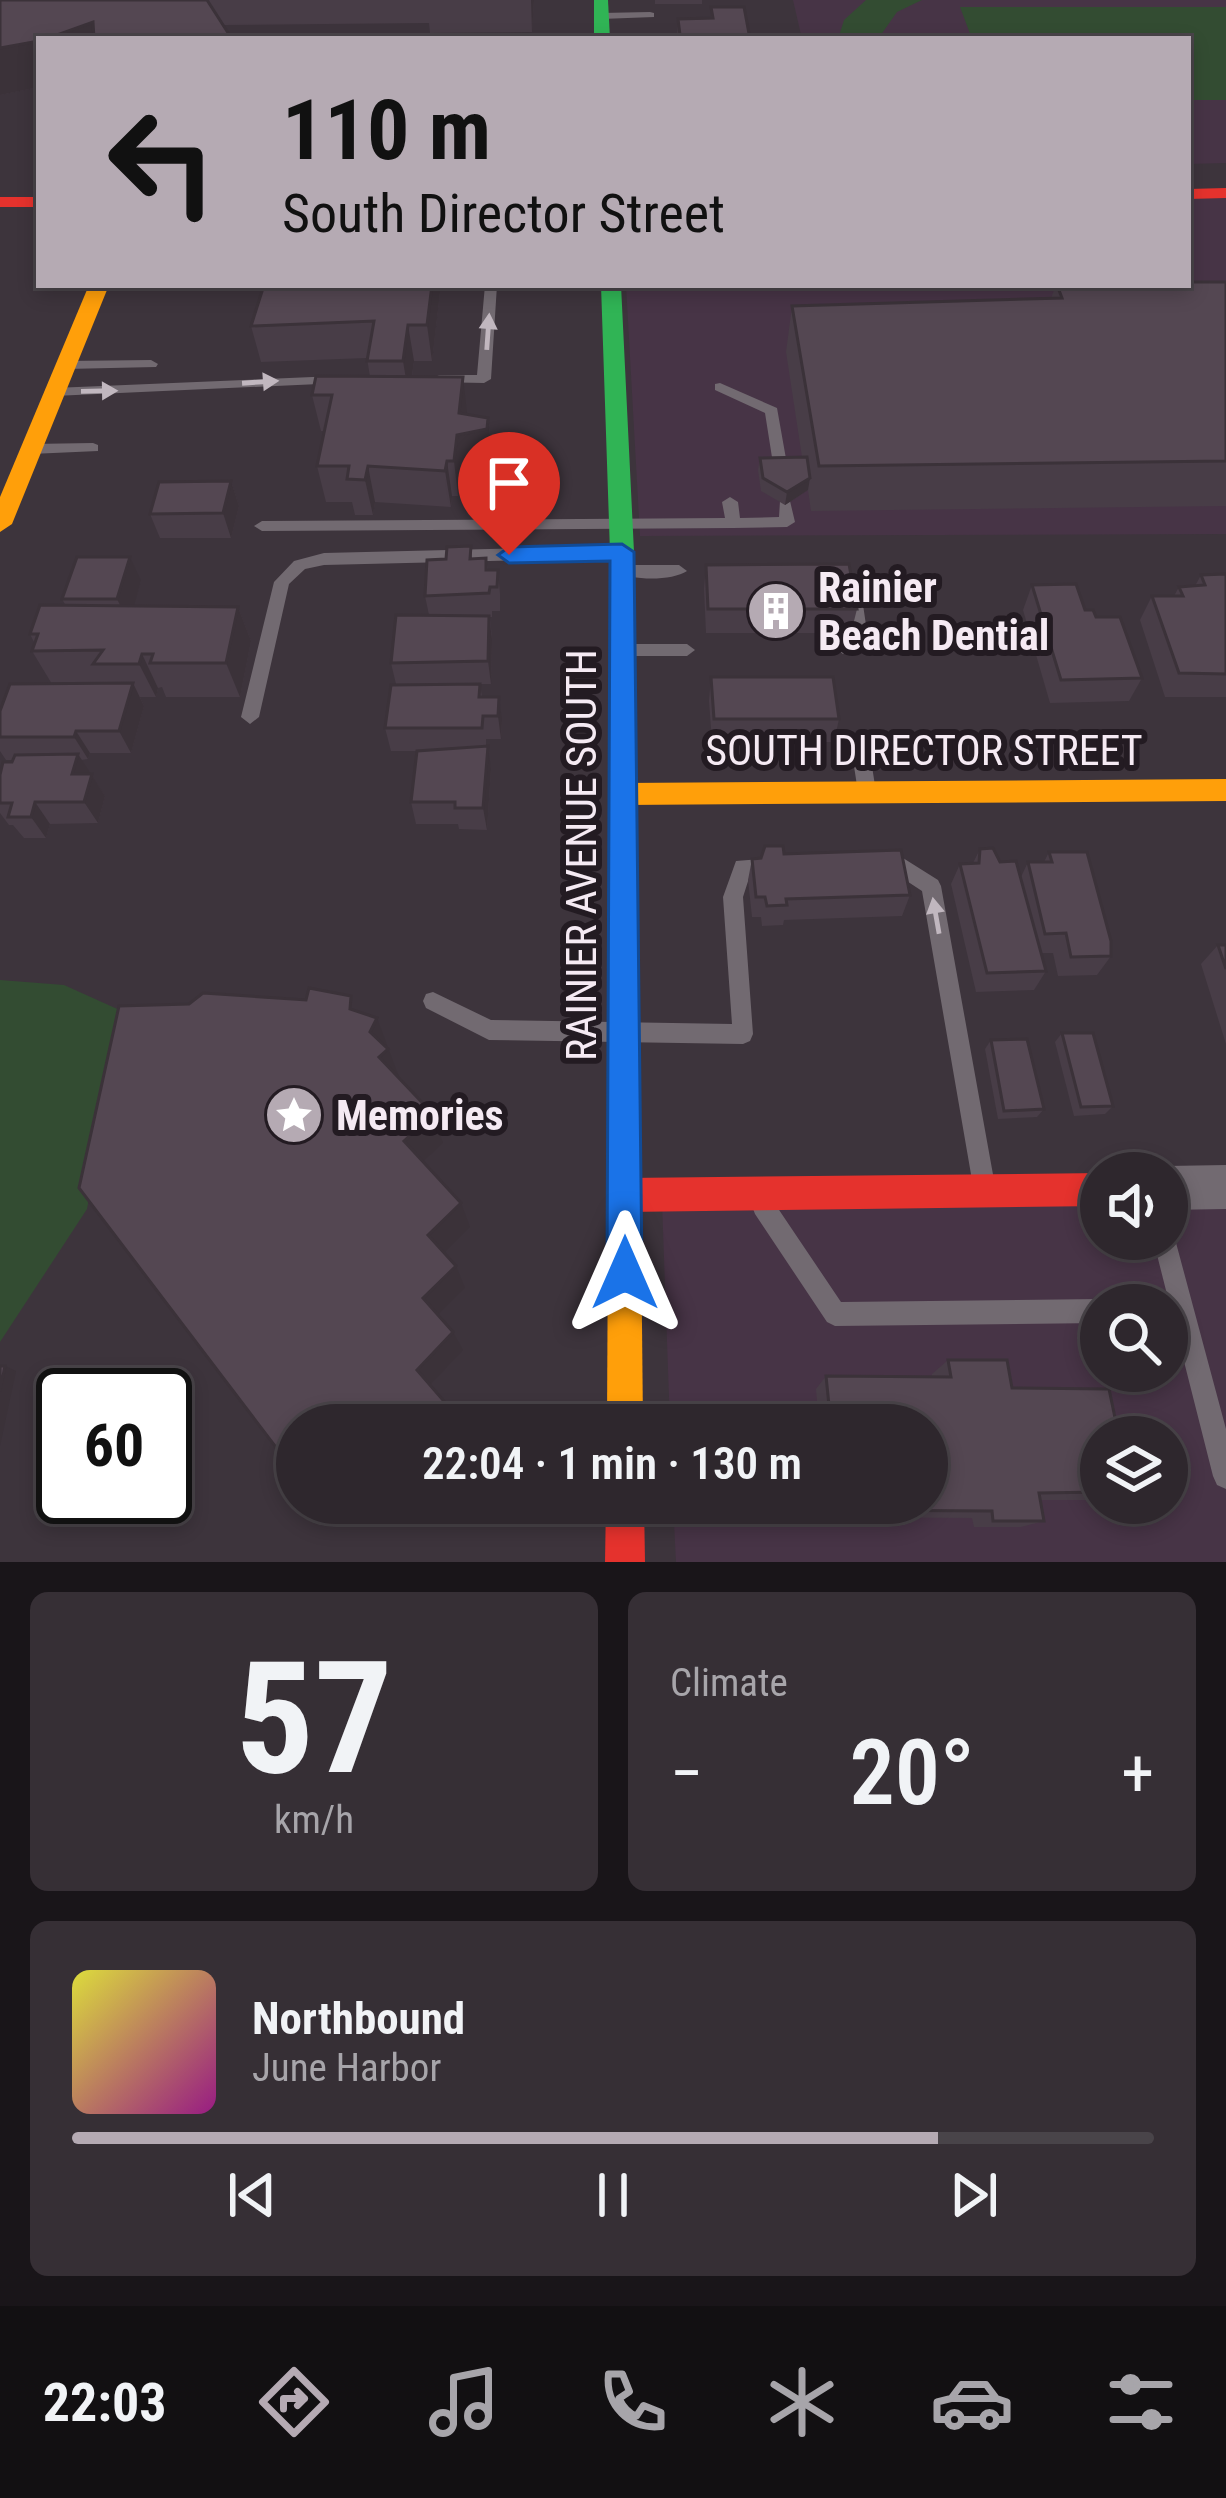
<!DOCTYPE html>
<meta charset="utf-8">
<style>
:root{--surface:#2e272d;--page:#362f35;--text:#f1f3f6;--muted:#a7a5aa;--line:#494449;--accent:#b5aab3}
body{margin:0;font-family:"Roboto Condensed",sans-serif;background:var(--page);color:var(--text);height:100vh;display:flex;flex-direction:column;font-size:45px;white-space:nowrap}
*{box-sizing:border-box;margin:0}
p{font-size:39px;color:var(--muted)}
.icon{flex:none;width:66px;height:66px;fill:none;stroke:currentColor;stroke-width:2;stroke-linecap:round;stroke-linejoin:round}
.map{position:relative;height:1562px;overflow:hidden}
.drawer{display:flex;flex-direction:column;gap:30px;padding:30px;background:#191519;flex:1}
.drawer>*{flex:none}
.top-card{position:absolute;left:36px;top:36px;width:1155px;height:252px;border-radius:0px;box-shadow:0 6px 18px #0003,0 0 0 3px var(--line);background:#b5aab3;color:#111;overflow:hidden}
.controls{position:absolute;left:1080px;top:1152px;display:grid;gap:24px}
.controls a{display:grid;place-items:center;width:108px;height:108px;border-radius:50%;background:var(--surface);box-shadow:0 6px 18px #0003,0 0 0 3px var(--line);font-size:60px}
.speed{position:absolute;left:36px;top:1368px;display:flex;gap:24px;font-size:60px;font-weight:700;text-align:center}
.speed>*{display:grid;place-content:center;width:156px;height:156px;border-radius:50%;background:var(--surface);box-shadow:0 6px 18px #0003,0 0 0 3px var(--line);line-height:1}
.speed .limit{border:6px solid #111;border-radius:18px;background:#fff;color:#111}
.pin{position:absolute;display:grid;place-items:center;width:102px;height:102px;color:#fff;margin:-123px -51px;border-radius:50% 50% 50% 0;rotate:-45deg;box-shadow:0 0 12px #0007}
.pin .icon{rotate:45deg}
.me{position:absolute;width:132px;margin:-66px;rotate:0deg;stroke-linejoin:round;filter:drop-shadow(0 0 9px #0008)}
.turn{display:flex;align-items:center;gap:42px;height:252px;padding:0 48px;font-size:54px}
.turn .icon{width:156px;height:156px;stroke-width:2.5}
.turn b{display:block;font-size:84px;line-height:102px}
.big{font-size:90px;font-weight:600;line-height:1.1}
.drawer .tile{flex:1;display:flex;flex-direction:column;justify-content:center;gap:18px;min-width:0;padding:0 42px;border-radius:18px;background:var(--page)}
.drawer .dial{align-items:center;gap:0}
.dial b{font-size:156px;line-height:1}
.song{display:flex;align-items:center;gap:36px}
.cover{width:144px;height:144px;border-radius:18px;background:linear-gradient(135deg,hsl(60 70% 55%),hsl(310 70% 35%))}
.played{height:12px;border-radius:6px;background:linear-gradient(90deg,var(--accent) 80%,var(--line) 80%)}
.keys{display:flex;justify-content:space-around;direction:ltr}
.heat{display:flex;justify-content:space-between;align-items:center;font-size:66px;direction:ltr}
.drawer .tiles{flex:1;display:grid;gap:30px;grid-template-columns:1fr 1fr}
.tile:last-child{grid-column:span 2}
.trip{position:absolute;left:276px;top:1404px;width:672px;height:120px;border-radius:60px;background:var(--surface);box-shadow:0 6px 18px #0003,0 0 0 3px var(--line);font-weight:600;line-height:120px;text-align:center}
.tab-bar{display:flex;height:192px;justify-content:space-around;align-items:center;background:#121012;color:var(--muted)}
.tab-bar .icon{width:84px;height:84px}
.tab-bar .selected{color:var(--accent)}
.tab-bar b{font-size:54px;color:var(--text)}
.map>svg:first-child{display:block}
.built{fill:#473446;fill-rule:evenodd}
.green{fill:#334c32}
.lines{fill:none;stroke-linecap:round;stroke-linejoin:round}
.lane{fill:#726a71;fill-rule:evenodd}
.street{fill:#726a71;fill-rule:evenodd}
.fast{fill:#30b455;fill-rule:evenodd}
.slow{fill:#ff9f0a;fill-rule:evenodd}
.jam{fill:#e5322d;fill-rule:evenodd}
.wall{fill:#483d47}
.shaded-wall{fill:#3b3239}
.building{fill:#544752;stroke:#3b3239;stroke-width:3}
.oneway{fill:#c1b7bf}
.route{fill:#1a73e8;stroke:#114b97;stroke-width:3}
.labels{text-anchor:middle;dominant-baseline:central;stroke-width:12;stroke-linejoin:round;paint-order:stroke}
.poi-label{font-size:42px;font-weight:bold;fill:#f5eaf3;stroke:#231b22;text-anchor:start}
.street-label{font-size:42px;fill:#f5eaf3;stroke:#231b22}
</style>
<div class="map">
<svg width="1226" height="1562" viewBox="0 0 1226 1562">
<rect width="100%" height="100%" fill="#3d343c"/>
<!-- built -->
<g class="built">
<path d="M793,0H1226V163L1188,164V39H802Z"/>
<path d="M1188,198H1226V534L640,536L626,285H1188Z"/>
<path d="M1226,1198V1562H676L673,1503H927V1425H670L662,1202L1101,1199V1239H1167V1199ZM1101,1305H1167V1371H1101ZM1101,1437H1167V1503H1101Z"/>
</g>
<!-- green -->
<g class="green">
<path d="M866,0H922L897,12L878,39H838L844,20Z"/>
<path d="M960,7H1226V100H1188V39H972Z"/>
<path d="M0,980L64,985L124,1012L87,1209L0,1342Z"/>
</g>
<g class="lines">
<!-- lane -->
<g class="lane">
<path d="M650,12L654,13V17L601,19L596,16L601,13Z"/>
<path d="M485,285H497L491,379L484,383L434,382L432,379L439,375H477Z"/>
<path d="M151,360L158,364L156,367L66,369L59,365L66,361Z"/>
<path d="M336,376L341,377V383L54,396L47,392L54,388Z"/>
<path d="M720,383L777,408L788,470L786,474H776L774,470L765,413L715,390V384Z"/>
<path d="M93,443L98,445V451L31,454L24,449L31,444Z"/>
<path d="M730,497L738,502L740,518L779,517L780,501H790L795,522L787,527L733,528L262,531L254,526L262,521L725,518L722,502Z"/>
<path d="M617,546L625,552L617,558L324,565L305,569L289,584L259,717L250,724L241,717L274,582L294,561L324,553Z"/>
<path d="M624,565H679L687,571C672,581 631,581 616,571Z"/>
<path d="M853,585L861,591L866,625L849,652L843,654L835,648L850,624L845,591Z"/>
<path d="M626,644H687L695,650L687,656H626L618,650Z"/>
<path d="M860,740L866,742L869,747L876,792L873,797H861L858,792L851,747L854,742Z"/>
<path d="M885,856L903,858L938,880L941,886L994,1180L991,1188L983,1191L975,1188L972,1180L922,891L893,872L878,870L876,864L878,858Z"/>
<path d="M774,858L781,860L783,866L781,872L750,875L743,897L753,1034L750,1041L743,1044L489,1040L426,1008L423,1001L426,994L433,992L491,1020L732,1024L723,897L736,861Z"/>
<path d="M763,1195L771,1198L841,1302L1101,1299L1110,1305H1101V1323L835,1326L827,1322L755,1214L752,1206L755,1198Z"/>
<path d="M1167,1229L1172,1231L1175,1239L1226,1429V1489L1217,1485L1213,1476L1153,1239H1167Z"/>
</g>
<!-- street -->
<path class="street" d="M1226,1165V1209L1167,1210V1173H1151L1167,1166Z"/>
<!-- fast -->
<g class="fast">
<path d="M594,0H608L610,39H594Z"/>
<path d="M601,285H621L634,552L639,1025L635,1035L624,1039L613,1035L609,1025L610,552Z"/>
</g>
<!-- slow -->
<g class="slow">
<path d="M89,285H109L12,524L0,532V497Z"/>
<path d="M1226,779V801L623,805L613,802L609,794L613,786L623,783Z"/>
<path d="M624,1011L635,1015L639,1025L643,1425H607L609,1025L613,1015Z"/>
</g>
<!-- jam -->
<g class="jam">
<path d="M1226,188V198L1188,199V189Z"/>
<rect x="0" y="197" width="39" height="10"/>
<path d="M1103,1173L1101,1206L625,1212L613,1207L608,1195L613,1183L625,1178Z"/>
<path d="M606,1503H644L645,1562H605Z"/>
</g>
</g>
<!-- wall -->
<g class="wall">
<path d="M0,0H534L532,32L430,33L429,23L223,25L39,39V87L0,95Z"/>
<rect x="655" y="0" width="47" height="4"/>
<path d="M711,7L750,39H677L678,19L711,18Z"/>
<path d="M1226,282V506L811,511L808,490L785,505L761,491L758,470L760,458L802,457L786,352L792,306L1051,298L1056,285H1188Z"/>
<path d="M264,285H439L440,292L432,361H414L412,377L467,415L488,418L492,454L491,465L461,471L458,496H452L451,507L375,502L373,515H355L352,502H326L317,466L325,431H321L312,395L370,377L367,358L261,362L251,326Z"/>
<path d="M231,481L239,506L231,538H160L150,514Z"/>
<path d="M471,546L472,559L486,558L488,570H498L500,594V611H492V617H490L492,639L491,684H480L482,697L502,720L501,739H486V746L491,769L487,830L459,829L458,824H416L411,802L419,751H391L385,728L396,684L391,663L429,615L425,596L446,559Z"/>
<path d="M706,565L857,609L851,633H706L704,589Z"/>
<path d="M1226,574V697H1165L1140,620L1152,596H1174L1179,587L1195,586L1201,575Z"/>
<path d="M141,581L133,606L238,607L251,641L240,697H166L162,687L158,688L156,697H140L144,706L131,753H90L88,759L81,760L105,796L98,823L50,824L46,838H24L13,825H9L0,813V775L13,760H6L0,751V711L52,684L32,651L35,644L30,634L66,606L62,599Z"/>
<path d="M1032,585L1085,610L1096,617L1142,678L1129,701L1050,703L1023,610Z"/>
<path d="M711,677L839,719L834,742H712L709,701Z"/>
<path d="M980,849L1021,877L1028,862H1044L1049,852L1111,956L1097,975L1058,976L1053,953H1042L1046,971L1034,990L976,992L951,884L960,864L973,863Z"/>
<path d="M784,854L910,895L902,916L784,920L783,925L762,926L761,917H752L748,880L752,859Z"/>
<path d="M1218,945H1226V1044L1201,964Z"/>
<path d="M1062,1033L1113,1106L1105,1114L1074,1116L1055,1042Z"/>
<path d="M991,1040L1044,1109L1037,1117L998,1119L985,1049Z"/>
<path d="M948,1360L1012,1388L1101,1437V1500H1040L1044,1521L1021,1527H974L972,1518L827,1517L826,1503H927V1425H819L816,1389L826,1376L932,1377V1374Z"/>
</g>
<!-- shaded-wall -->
<g class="shaded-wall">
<path d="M531,0H534L532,32Z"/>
<path d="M93,22L99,39H46Z"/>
<path d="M39,41V87L0,95V48Z"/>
<path d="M432,285H439L440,292L432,361L427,325Z"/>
<path d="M408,325L414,361L409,397L403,361Z"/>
<path d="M463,377L467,413L465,433L488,418L492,454L491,465L461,471L458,496L454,461Z"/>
<path d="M447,461L452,496L451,507L445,471Z"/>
<path d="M368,466L375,502L373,515L365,480Z"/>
<path d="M810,478L808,490L785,505L787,492Z"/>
<path d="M231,481L239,506L231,538L223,513Z"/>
<path d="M130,557L141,581L129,623L117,599Z"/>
<path d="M238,607L251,641L240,697L226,663Z"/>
<path d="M489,616L492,639L491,684L488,661Z"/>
<path d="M142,654L158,688L156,697L139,664Z"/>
<path d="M133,683L144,706L131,753L119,731Z"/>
<path d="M499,697L502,720L501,739L498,716Z"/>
<path d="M76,731L90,753L88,759L74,737Z"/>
<path d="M488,746L491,769L487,830L483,808Z"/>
<path d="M78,754L105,796L98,823L84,802L72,774Z"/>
<path d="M35,802L50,824L46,838L31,817Z"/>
<path d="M377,1018L400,1080L391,1088L370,1032Z"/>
<path d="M433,1114L443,1143L416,1168L404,1141Z"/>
<path d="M461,1203L470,1227L439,1258L428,1235Z"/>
<path d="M456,1266L465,1288L434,1318L423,1298Z"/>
<path d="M453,1332L463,1350L429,1386L417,1370Z"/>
<path d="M5,1366L16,1371L0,1446V1391Z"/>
<path d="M449,1407L459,1421L455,1425H432Z"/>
</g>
<!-- building -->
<g class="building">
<path d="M0,0H207L232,39H94L93,22L46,39H39V41L0,48Z"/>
<path d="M711,7H744L750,39L680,35L678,19L713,18Z"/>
<path d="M1188,282H1226V461L819,466L792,306L1062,298L1057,285H1188Z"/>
<path d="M264,285H432L427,325H408L403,361H367L374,321L251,326Z"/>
<path d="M316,376L463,377L459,413L488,418L487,429L457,435L454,461H447L445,471L368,466L365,480L347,479L349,466H317L332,395H312Z"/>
<path d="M807,457L810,478L787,492L763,478L760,458Z"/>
<path d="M231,481L223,513L150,514L159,482Z"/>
<path d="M471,546L470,559L486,558V570H498L497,587H490L489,593L425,596L427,560L446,559L447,547Z"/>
<path d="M77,557H130L117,599H62Z"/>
<path d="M849,564L857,609H708L706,565Z"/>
<path d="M1226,574V674L1179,673L1152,596H1183L1179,587L1205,585L1201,575Z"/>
<path d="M1076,584L1085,610H1093L1096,617H1120L1142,678L1061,680L1032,585Z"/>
<path d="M40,605L238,607L226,663H150L153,654H142L139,664H93L103,650L32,651L38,634H30Z"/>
<path d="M396,615L489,616L488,661L391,663Z"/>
<path d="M711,677H833L839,719H714Z"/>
<path d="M133,683L119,731H76L74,737H0V711L10,684Z"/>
<path d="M480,684L479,697H499L498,716H483L482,728H385L391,685Z"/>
<path d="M488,746L483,808H455V802H411L417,751Z"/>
<path d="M78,754L72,774H92L84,802H35L31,817H8L12,803H0V775L3,762H12L15,755Z"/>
<path d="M765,846H783L784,854L901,850L910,895L786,899L787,905L767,906L765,897H756L752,859L761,858Z"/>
<path d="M993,848L1000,862L1016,861L1046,971L987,973L960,864L979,863L980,849Z"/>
<path d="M1049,852H1087L1111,941V956L1071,957L1066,933L1045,934L1028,862H1052Z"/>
<path d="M1218,945H1226V969Z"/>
<path d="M309,988L351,996L350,1009L377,1018L370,1032L388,1049L379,1057L433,1114L404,1141L461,1203L428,1235L456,1266L423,1298L453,1332L417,1370L449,1407L432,1425H297V1475L79,1188L119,1006L189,1004L203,993L306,1000Z"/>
<path d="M1062,1033H1093L1113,1106L1081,1107Z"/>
<path d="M1027,1039L1044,1109L1004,1111L991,1040Z"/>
<path d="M948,1360H1007L1012,1388L1109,1389L1119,1437H1101V1492L1039,1493L1044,1521H993L992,1511L838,1510V1503H927V1425H831L826,1376L951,1377Z"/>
<path d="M0,1366H5L0,1391Z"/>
</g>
<!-- one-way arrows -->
<defs><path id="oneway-solid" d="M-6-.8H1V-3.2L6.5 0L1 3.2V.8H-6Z" transform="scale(3)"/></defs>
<g class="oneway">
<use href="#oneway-solid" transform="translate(488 332) rotate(-86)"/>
<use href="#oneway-solid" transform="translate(260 382) rotate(-4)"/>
<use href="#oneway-solid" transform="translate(99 391) rotate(-1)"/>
<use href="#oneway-solid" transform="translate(936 916) rotate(-100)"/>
</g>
<!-- route -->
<path class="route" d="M622,544L634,552L642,1273L637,1286L625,1291L613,1286L607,1273L610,561L509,563L498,555L509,547Z"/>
<!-- icons -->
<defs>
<symbol id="building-disc" viewBox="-11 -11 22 22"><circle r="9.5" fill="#b5aab3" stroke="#231b22"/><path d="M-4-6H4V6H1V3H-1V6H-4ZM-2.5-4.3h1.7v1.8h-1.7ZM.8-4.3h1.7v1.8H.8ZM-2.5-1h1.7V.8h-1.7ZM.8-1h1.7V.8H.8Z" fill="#fff"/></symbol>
<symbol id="sight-disc" viewBox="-11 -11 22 22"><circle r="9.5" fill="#b5aab3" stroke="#231b22"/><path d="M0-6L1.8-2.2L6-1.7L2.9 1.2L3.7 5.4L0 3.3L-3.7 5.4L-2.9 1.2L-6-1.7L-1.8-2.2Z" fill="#fff"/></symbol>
</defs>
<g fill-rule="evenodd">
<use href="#building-disc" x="743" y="578" width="66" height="66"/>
<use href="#sight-disc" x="261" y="1082" width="66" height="66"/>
</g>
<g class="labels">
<!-- poi labels -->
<g class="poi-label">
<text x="818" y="587">Rainier<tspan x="818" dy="48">Beach Dential</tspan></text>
<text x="336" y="1115">Memories</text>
</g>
<!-- street labels -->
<g class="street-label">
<text x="924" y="750">SOUTH DIRECTOR STREET</text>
<text transform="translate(581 855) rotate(-90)">RAINIER AVENUE SOUTH</text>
</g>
</g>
</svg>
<div class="controls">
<a><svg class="icon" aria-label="sound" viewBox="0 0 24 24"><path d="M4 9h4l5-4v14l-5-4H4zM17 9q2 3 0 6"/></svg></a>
<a><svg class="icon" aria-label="search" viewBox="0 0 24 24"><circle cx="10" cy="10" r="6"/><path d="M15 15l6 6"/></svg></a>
<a><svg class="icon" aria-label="layers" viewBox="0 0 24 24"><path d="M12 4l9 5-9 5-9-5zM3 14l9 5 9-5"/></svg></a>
</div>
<div class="speed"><div class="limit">60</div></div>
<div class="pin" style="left:509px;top:555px;background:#d93025"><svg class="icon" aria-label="arrive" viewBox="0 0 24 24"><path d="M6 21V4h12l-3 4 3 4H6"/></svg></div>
<svg class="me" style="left:625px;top:1273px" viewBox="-20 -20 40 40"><path d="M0-17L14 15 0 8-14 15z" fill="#1a73e8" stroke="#fff" stroke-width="4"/></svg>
<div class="trip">22:04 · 1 min · 130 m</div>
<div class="top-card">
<div class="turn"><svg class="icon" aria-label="left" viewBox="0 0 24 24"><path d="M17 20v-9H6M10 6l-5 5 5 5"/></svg><div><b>110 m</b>South Director Street</div></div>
</div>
</div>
<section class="drawer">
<div class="tiles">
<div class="tile dial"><b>57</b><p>km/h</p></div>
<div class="tile"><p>Climate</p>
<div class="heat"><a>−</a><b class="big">20°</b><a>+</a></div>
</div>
<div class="tile">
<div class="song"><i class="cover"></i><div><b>Northbound</b><p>June Harbor</p></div></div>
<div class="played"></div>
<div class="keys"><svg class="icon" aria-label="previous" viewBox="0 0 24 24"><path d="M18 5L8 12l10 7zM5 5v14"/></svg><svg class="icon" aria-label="pause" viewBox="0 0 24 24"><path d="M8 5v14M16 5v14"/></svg><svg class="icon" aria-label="next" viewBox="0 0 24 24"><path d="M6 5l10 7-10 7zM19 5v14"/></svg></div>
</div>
</div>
</section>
<nav class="tab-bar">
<b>22:03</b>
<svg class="icon selected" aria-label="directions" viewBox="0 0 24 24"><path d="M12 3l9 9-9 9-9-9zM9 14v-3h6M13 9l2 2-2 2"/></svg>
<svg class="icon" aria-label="music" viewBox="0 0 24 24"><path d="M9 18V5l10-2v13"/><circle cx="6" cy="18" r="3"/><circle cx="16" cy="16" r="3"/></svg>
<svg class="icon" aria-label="phone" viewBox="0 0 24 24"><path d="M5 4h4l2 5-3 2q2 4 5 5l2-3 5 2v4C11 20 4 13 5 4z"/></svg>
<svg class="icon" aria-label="climate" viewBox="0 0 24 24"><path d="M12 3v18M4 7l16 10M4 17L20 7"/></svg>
<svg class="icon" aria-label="car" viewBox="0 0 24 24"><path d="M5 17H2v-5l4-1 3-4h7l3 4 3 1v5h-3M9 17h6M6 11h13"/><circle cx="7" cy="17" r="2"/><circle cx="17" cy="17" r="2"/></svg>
<svg class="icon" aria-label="filters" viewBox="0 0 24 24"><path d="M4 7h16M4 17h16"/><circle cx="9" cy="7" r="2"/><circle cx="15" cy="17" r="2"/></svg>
</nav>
